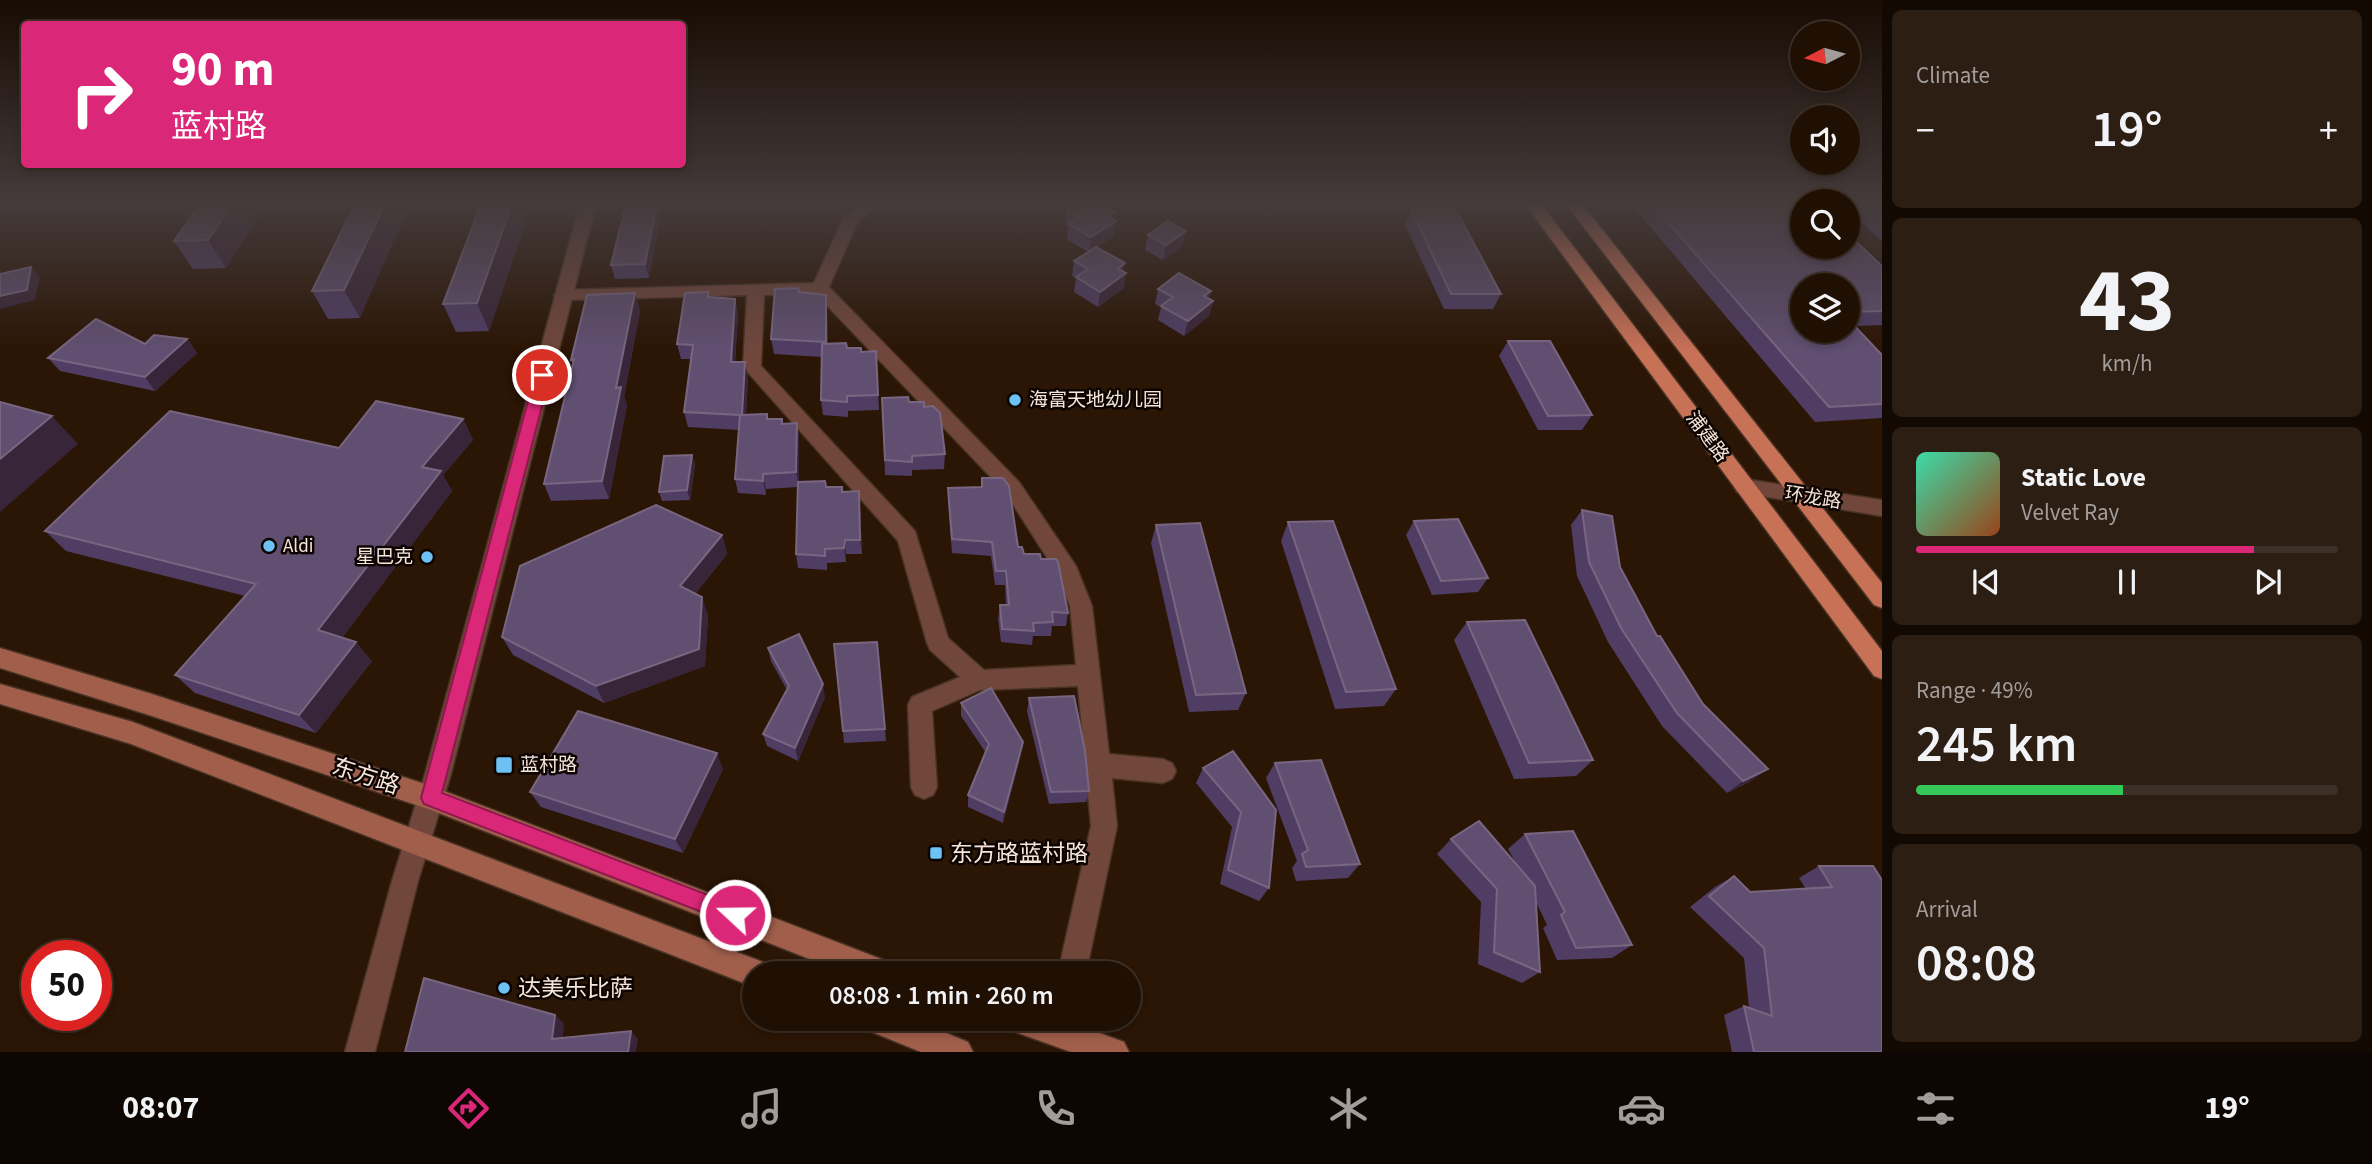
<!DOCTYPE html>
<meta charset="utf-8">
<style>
:root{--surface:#201004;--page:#2d1e13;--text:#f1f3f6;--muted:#a29d9a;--line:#3d3026;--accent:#db2777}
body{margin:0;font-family:"Source Sans 3","Noto Sans SC",sans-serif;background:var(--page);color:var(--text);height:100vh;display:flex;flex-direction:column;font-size:26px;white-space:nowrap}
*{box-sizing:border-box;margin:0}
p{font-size:23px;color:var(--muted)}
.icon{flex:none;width:38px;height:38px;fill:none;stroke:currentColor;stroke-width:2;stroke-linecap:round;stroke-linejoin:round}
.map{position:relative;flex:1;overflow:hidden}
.drawer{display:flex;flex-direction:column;gap:10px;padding:10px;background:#120902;width:490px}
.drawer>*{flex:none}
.guide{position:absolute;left:21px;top:21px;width:665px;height:147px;border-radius:7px;box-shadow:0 4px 10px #0003,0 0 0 2px var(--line);background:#db2777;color:#fff;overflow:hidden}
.needle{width:46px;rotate:264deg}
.fabs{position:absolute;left:1790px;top:21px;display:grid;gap:14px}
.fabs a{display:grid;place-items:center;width:70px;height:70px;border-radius:50%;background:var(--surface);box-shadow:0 4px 10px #0003,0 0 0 2px var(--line);font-size:35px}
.speed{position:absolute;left:21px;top:940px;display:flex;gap:14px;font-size:35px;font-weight:700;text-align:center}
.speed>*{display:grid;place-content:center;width:91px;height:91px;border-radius:50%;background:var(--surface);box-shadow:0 4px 10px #0003,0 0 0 2px var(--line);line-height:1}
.speed .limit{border:10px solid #d22;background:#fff;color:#111}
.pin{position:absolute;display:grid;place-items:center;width:60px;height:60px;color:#fff;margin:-30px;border:4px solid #fff;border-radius:50%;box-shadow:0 2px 7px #0007}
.me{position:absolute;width:77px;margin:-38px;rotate:291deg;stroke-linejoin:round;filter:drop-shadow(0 0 5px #0008)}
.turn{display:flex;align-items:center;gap:24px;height:147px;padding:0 35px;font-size:32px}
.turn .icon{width:91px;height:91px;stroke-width:2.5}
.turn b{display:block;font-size:49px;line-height:60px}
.big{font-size:52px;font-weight:600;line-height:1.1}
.drawer .card{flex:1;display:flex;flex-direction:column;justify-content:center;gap:10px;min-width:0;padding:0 24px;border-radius:10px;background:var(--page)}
.drawer .dial{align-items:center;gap:0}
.dial b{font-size:91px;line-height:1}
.song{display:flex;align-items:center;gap:21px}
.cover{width:84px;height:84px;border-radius:10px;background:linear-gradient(135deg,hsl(160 70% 55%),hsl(20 70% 35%))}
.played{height:7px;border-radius:4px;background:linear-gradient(90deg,var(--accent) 80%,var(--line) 80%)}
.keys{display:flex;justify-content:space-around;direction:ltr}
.heat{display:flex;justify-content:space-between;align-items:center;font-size:38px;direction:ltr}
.charge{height:10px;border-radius:5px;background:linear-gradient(90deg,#34c759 49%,var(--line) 0)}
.trip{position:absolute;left:742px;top:961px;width:399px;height:70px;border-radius:35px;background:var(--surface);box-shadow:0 4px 10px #0003,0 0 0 2px var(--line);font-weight:600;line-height:70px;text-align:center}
.tab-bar{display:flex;height:112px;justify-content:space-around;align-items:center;background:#0d0602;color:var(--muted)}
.tab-bar .icon{width:49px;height:49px}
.tab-bar .selected{color:var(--accent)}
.tab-bar b{font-size:32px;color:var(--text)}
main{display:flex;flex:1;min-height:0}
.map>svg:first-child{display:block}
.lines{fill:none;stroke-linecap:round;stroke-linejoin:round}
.minor-casing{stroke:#473223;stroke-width:3}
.tertiary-casing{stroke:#473223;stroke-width:3}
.secondary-casing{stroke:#473223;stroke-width:3}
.primary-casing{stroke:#473223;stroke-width:3}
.minor{fill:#71473b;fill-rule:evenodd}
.tertiary{fill:#71473b;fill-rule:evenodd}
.secondary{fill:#a15f4b;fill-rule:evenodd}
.primary{fill:#c77157;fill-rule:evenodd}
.wall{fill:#4f3d64;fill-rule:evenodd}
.shaded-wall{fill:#392539}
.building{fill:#604f71;stroke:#786681;stroke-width:2}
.route{fill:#db2777;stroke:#8e194d;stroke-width:2}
.poi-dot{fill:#6dc2f3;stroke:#0c0401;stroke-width:2.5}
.labels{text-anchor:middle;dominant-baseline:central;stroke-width:5;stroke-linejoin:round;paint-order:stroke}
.poi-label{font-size:19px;fill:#f5e5db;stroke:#0c0401;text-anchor:start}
.street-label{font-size:19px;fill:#f5e5db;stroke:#0c0401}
.near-street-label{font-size:23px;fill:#f5e5db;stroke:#0c0401}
.near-poi-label{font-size:23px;fill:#f5e5db;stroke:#0c0401;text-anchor:start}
</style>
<main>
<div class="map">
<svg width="1882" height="1052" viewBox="0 0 1882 1052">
<rect width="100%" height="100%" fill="#2b1505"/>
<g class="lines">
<defs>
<g id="minor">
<path d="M862,204H880L858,221L829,287L1019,482L1076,566L1092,606L1109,754L1163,759L1172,763L1176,771L1172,779L1163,783L1112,778L1117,826L1086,973H1058L1091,826L1078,686L980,690L932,711L937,787L933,795L924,799L915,795L911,787L908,705L912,697L960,677L930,650L927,643L898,541L743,367L747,295L563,300L554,295L563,290L814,283L843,219ZM816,294L1005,492L1058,575L1070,606L1076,665L984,670L948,638L915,531L761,366L764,295Z"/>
<path d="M1744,479L1882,500V516L1737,492L1734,487L1737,482Z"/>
</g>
<path id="tertiary" d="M580,204H596L451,774L418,881L375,1052H345L392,881L425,774Z"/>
<g id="secondary">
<path d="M0,648L152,694L431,786L881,959L891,963L895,973H845L431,810L152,716L0,668Z"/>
<path d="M0,684L133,722L755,959L765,963L769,973H754V987L131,744L0,704Z"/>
<path d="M858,1018H910L968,1042L973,1052H921L862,1028Z"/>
<path d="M1000,1018H1059L1124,1042L1129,1052H1071L1004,1028Z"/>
</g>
<g id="primary">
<path d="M1525,204H1541L1882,651V679L1874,676Z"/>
<path d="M1566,204H1582L1882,583V608L1874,605Z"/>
</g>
</defs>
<!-- minor casing -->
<use href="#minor" class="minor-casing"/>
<!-- tertiary casing -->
<use href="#tertiary" class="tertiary-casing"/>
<!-- secondary casing -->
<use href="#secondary" class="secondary-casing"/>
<!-- primary casing -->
<use href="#primary" class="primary-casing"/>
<!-- minor -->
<use href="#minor" class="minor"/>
<!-- tertiary -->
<use href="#tertiary" class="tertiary"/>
<!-- secondary -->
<use href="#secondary" class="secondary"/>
<!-- primary -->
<use href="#primary" class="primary"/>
</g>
<!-- wall -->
<g class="wall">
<path d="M200,204L226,268L193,269L174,241Z"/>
<path d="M355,204L360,318L328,319L312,291Z"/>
<path d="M481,204H525L521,213L525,223L489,331L456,332L443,304Z"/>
<path d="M626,204H663L649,278L615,279L611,265Z"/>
<path d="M1631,204H1802L1882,266V325L1854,326L1882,355V418L1815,422ZM1848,285V331H1802Z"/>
<path d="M1848,204H1882V241L1848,210Z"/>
<path d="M1066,210L1114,220V236L1097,247L1124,272V288L1098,307L1074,292L1076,278L1072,276L1074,261L1088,252L1067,239L1068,226L1065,225Z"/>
<path d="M1411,210L1501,294L1493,309H1444L1405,225Z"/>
<path d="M1148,235L1183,246L1163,260L1145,250Z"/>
<path d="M1158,289L1209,299L1213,301L1209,316L1184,336L1158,320L1161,307L1155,304Z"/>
<path d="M799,292L826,295L827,310L828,344L861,352L876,351L879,410L848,411V417L823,415L821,400L822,357L774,354L771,339Z"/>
<path d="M635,293L640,311L624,397L627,405L609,499L551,501L544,484L573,364L571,360Z"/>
<path d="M709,297L735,299L738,314L735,362L748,377L746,415L767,414L768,419H782L783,424L797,423L799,438V482L826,487L843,492L860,506L862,554H846V562L827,563V570L798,568L796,554L798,487L766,489V495L738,493L735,479L739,430L688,427L684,412L691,359H681L677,344Z"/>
<path d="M187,339L197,353L155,391L60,371L48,358L145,344Z"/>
<path d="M1508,341L1592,415L1582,430H1538L1499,356Z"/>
<path d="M882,398L909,402L924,407L945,454L944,469L912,470V476L885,475Z"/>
<path d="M463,419L473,440L443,475L452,491L342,638L372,661L316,733L195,693L175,675L245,596L66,551L45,531L339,448Z"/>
<path d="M692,455L695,465L690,500L662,501L659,492Z"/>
<path d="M948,488L1018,547L1024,554L1041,559L1068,613L1066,626H1052L1051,636H1033L1032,645L1001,642L998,619L1000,605H1006L1005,585H995L991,556L952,553L948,502Z"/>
<path d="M1582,510L1620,567L1657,636L1751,781L1727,793L1662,726L1608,642L1577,576L1571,525Z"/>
<path d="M1414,521L1488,578L1478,592L1432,595L1406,535Z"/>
<path d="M1288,522L1396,689L1384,706L1335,709L1281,541Z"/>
<path d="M1156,525L1246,693L1238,710L1189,712L1151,543Z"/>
<path d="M722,535L727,554L695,594L708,615L705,666L604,703L513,655L502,637Z"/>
<path d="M1467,622L1593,760L1576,776L1514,779L1454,640Z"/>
<path d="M877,642L886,741L844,743L843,731Z"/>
<path d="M768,648L825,697L798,761L767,746L763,734L787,690L771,661Z"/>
<path d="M1029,698L1089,791L1086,802L1049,804L1027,711Z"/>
<path d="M961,703L1021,754L1003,823L968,807V795L986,753L961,716Z"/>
<path d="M1275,763L1360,864L1348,878L1296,881L1292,868L1297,861L1266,778Z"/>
<path d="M1203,768L1276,810L1269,888L1259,901L1220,884L1232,827L1196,783Z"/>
<path d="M723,769L683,853L541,807L530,792Z"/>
<path d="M1525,834L1632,945L1612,958L1557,960L1543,928L1547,925L1536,902L1540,972L1522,983L1478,964L1481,902L1437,854L1451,839L1517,865L1508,849Z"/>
<path d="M1819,866H1873L1882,1052H1732L1724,1015L1744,1006L1749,1008L1744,958L1690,907L1715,887L1734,876L1750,892L1806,889L1799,878Z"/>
</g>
<!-- shaded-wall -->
<g class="shaded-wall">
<path d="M232,204H267L226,268L208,240Z"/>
<path d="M385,204H410L360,318L344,290Z"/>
<path d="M510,204H525L521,213L525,223L489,331L477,303Z"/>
<path d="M657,204H663L649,278L645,264Z"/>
<path d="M1115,212L1114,223L1116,221L1114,236L1089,252L1091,237L1108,216Z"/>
<path d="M1186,231L1183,246L1163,260L1166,245Z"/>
<path d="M1125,263L1123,276L1126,273L1124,288L1098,307L1100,292L1118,269Z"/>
<path d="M31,267L40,277L35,300L0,309V296Z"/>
<path d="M1211,291L1208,306L1213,301L1209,316L1184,336L1188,321L1204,296Z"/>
<path d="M635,293L640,311L624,397L627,405L609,499L602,481L616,388Z"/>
<path d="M826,295L827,310L828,357L826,342Z"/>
<path d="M735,299L738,314L734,377L731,362Z"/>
<path d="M187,339L197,353L155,391L145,377Z"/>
<path d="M745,362L748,377L745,430L742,415Z"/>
<path d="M52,416L78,444L0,512V459Z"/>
<path d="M463,419L473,440L443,475L452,491L334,649L318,630L422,467Z"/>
<path d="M797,423L799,438V487L796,472Z"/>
<path d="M692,455L695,465L690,500L687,490Z"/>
<path d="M763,474L766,489V495L763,481Z"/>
<path d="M859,491L860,506L862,554L860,540Z"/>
<path d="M722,535L727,554L686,605L680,586Z"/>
<path d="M845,540L846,554V562L844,548Z"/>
<path d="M702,597L708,615L705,666L604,703L596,686Z"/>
<path d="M356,642L372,661L316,733L299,715Z"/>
<path d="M823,684L825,697L798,761L795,748Z"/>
<path d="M1023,742L1021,754L1003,823L1004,812Z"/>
<path d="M717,753L723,769L683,853L675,839Z"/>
<path d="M1768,769L1751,781L1727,793L1743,781Z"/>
<path d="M555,1015L564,1023L562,1047L552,1039Z"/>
<path d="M631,1031L638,1039L636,1052H628Z"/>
</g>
<!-- building -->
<g class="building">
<path d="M200,204H232L208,240L174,241Z"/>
<path d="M355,204H385L344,290L312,291Z"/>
<path d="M481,204H512L477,303L443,304Z"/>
<path d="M626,204H657L645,264L611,265Z"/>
<path d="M1075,204H1101L1115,212L1108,216L1116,221L1091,237L1068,224L1079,217L1066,210Z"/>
<path d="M1652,204H1802V247H1848V234L1882,266V311L1848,312V285H1802V331H1848V319L1882,355V404L1829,407Z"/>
<path d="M1411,210H1456L1501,294H1451Z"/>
<path d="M1168,221L1186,231L1166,245L1148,235Z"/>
<path d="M1096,247L1125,263L1118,269L1126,273L1100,292L1076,277L1088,269L1074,261Z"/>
<path d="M31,267L27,290L0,296V274Z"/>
<path d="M1179,273L1211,291L1204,296L1213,301L1188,321L1161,306L1173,297L1158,289Z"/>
<path d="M798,288L799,292L826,295V342L771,339L775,289Z"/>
<path d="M708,292V297L735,299L731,362H745L742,415L767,414V419H782V424L797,423L796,472L763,474V481L735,479L740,415L684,412L693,345L677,344L685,293Z"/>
<path d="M635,293L616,388L621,387L602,481L544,484L574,359L571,360L587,295Z"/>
<path d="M96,319L145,344L154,335L187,339L145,377L48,358Z"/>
<path d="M1508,341H1550L1592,415L1548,416Z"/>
<path d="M846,343L847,348H861V352L876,351L878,395L847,396V402L821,400L822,344Z"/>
<path d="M908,397L909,402H924V407L933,406L940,413L945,454L912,456V462L885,460L882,398Z"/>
<path d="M376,401L463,419L422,467L441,471L318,630L356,642L299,715L175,675L256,584L45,531L170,411L339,448Z"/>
<path d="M0,402L52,416L0,459Z"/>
<path d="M692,455L687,490L659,492L664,456Z"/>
<path d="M982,478H1003L1009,486L1018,547H1022L1024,554H1040L1041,559H1056L1058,562L1068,613L1052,612L1053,622L1033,623L1034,631L1002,629L1000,605H1009L1006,571H996L992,542L952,539L948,488L982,487Z"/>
<path d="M825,481L826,487H842V492L859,491L860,540H845L844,548L825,549V556L796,554L798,482Z"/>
<path d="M656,505L722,535L680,586L702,597L699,649L596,686L502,637L520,566Z"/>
<path d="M1582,510L1612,516L1620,567L1657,636H1660L1703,704L1768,769L1743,781L1677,713L1621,628L1589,562Z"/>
<path d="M1458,519L1488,578L1441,581L1414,521Z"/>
<path d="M1333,521L1396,689L1346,692L1288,522Z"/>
<path d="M1200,523L1246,693L1196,695L1156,525Z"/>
<path d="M1525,620L1593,760L1529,763L1467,622Z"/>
<path d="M799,634L823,684L795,748L763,734L789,686L768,648Z"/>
<path d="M877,642L885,729L843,731L834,644Z"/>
<path d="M991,688L1023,742L1004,812L968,795L989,744L961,703Z"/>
<path d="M1074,696L1085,751L1089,791L1051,792L1029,698Z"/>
<path d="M578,711L717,753L675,839L530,792Z"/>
<path d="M1233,751L1276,810L1269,888L1228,870L1241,812L1203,768Z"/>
<path d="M1321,760L1360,864L1306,867L1302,854L1308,850L1275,763Z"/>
<path d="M1479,821L1535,886L1540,972L1494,952L1497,889L1451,839Z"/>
<path d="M1573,831L1632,945L1576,948L1561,915L1565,912L1525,834Z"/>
<path d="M1819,866H1873L1882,880V1052H1754L1744,1006L1772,1016L1764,948L1709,896L1734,876L1750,892L1832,887Z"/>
<path d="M424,978L555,1015L552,1039L631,1031L628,1052H405Z"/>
</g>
<!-- sky -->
<linearGradient id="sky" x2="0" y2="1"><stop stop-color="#180c03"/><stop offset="0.58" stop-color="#443b3b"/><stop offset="1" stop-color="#443b3b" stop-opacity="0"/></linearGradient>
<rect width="1882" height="351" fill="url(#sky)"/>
<!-- route -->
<path class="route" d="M542,370L550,375L442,793L742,908L745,915L742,922L735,925L424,804L421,798L535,375Z"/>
<!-- markers -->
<g class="poi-dot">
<circle cx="1015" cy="400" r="7"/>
<circle cx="269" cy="546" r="7"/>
<circle cx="427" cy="557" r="7"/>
<rect x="495" y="756" width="18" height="18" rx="3.5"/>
<rect x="929" y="846" width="14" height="14" rx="3.5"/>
<circle cx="504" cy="988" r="7"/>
</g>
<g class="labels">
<!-- poi labels -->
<g class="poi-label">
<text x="1029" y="400">海富天地幼儿园</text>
<text x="283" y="546">Aldi</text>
<text x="413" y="557" text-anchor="end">星巴克</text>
<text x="520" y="765">蓝村路</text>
</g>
<!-- street labels -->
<g class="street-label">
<text transform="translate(1707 437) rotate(53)">浦建路</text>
<text transform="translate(1813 498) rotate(9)">环龙路</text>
</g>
<!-- near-street labels -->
<g class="near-street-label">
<text transform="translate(366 776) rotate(18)">东方路</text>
</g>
<!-- near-poi labels -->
<g class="near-poi-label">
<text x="950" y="853">东方路蓝村路</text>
<text x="518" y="988">达美乐比萨</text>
</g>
</g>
</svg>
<div class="fabs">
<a><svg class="needle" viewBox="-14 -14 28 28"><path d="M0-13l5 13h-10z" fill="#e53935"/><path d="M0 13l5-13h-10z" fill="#a29d9a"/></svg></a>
<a><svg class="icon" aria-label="sound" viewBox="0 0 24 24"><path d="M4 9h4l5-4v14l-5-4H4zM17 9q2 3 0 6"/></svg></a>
<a><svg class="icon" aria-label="search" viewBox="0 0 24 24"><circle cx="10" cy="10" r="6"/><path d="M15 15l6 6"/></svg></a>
<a><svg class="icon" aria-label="layers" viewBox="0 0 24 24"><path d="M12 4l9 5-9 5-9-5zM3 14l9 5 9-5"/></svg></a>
</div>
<div class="speed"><div class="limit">50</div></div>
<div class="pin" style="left:542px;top:375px;background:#d93025"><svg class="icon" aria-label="arrive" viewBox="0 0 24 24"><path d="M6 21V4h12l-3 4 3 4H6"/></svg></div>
<svg class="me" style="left:735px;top:915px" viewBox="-20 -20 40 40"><circle r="17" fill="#db2777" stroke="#fff" stroke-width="3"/><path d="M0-11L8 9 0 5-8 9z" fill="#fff"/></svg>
<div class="trip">08:08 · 1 min · 260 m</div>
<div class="guide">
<div class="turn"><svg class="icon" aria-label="right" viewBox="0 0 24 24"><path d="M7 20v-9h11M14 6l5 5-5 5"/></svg><div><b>90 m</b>蓝村路</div></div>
</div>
</div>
<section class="drawer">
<div class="card"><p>Climate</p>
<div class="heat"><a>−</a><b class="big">19°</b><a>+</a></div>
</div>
<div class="card dial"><b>43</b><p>km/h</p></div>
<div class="card">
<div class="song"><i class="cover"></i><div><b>Static Love</b><p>Velvet Ray</p></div></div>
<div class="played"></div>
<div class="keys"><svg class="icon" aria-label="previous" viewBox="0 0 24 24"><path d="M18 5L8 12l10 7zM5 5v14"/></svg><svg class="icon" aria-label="pause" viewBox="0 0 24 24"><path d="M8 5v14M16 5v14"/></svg><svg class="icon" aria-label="next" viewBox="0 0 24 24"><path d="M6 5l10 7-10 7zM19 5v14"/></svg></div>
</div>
<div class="card"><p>Range · 49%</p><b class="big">245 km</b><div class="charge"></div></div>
<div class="card"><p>Arrival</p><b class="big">08:08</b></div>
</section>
</main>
<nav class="tab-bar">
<b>08:07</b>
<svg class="icon selected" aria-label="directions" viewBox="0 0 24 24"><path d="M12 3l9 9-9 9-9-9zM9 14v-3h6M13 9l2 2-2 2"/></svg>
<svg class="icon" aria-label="music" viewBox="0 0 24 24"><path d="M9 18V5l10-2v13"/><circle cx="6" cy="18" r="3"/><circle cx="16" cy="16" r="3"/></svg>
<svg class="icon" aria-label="phone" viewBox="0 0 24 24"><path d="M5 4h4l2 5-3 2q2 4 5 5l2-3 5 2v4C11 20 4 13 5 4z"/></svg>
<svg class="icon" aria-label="climate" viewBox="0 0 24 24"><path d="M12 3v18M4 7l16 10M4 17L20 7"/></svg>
<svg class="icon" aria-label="car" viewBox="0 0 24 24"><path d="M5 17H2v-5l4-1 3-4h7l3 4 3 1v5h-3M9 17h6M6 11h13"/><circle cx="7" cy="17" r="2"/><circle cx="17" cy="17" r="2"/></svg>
<svg class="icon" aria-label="filters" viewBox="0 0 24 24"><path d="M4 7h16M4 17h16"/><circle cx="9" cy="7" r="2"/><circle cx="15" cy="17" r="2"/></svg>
<b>19°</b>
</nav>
